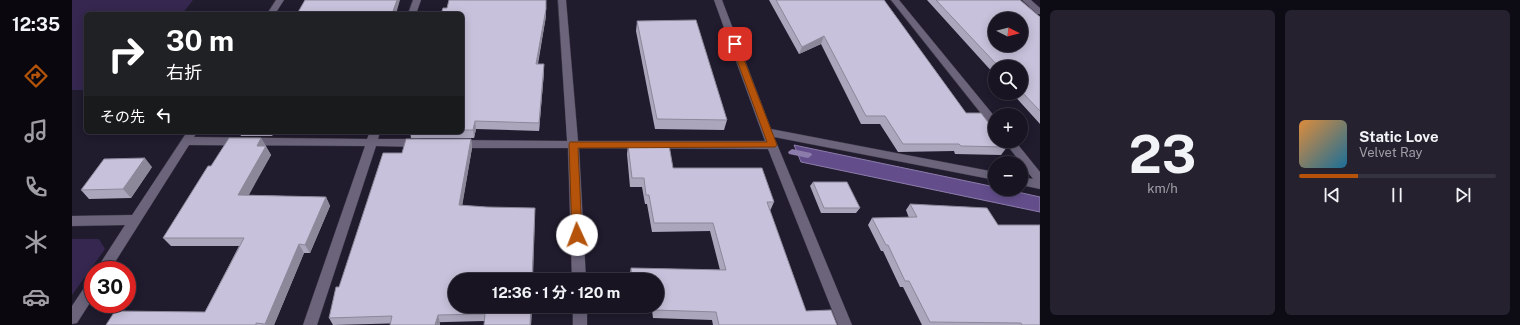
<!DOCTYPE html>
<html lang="ja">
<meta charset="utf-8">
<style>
:root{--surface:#181422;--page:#25212f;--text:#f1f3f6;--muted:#9f9ea5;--line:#363340;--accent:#b45309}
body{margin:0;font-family:"Public Sans","Noto Sans JP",sans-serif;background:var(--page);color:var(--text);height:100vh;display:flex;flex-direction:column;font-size:15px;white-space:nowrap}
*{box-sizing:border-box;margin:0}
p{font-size:13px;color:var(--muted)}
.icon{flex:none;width:22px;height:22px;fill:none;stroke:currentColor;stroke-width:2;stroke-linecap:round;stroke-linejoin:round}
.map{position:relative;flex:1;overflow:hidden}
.drawer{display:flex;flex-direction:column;gap:10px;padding:10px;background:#0d0b13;width:480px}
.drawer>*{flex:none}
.hud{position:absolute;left:12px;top:12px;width:380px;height:122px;border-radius:6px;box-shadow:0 2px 10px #0003,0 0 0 1px var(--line);background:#202124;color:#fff;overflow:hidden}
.needle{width:26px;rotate:96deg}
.buttons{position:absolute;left:916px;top:12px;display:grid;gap:8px}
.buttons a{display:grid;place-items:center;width:40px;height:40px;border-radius:50%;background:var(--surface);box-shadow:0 2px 10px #0003,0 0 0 1px var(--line);font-size:20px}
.speed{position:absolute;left:12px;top:261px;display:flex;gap:8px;font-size:20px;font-weight:700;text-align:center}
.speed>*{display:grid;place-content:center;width:52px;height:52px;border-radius:50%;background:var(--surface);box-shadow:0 2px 10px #0003,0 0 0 1px var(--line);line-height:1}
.speed .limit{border:6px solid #d22;background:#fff;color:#111}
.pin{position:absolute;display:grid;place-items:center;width:34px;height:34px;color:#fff;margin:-17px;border-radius:8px;box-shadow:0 2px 6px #0006}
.me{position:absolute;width:44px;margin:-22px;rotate:358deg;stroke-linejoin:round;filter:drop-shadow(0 0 3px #0008)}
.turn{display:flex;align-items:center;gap:14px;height:84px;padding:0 16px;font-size:18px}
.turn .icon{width:52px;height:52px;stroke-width:2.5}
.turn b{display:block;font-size:28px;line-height:34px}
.then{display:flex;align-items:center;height:38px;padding:0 16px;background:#0003;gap:8px;font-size:15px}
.drawer .tile{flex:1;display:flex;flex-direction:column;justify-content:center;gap:6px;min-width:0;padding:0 14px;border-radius:6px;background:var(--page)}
.drawer .dial{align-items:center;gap:0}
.dial b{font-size:52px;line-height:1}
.song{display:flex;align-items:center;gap:12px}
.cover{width:48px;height:48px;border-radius:6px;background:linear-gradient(135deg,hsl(30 70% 55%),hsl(200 70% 35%))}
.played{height:4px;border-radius:2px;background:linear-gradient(90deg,var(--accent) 30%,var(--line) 30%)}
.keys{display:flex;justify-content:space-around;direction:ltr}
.drawer .tiles{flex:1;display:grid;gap:10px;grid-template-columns:repeat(2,1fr)}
.trip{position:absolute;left:376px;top:273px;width:216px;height:40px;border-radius:20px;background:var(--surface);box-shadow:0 2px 10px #0003,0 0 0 1px var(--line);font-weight:700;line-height:40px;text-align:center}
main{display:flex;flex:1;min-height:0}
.dock{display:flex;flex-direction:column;width:72px;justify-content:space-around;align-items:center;background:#0a080e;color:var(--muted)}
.dock .icon{width:28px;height:28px}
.dock .current{color:var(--accent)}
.dock b{font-size:18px;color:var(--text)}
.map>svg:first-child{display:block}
.green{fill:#35274f}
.water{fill:#634e8b;stroke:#8c7cab}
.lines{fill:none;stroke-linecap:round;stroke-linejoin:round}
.stream{fill:#8c7cab;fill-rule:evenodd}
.minor-casing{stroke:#3c3746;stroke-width:1}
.minor{fill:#6b647b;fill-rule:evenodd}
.wall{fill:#aca6bc}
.shaded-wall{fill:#8c8799}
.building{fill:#c8c1db;stroke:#8c8799;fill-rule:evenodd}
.route{fill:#b45309;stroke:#753606}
</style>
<main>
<nav class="dock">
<b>12:35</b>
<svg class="icon current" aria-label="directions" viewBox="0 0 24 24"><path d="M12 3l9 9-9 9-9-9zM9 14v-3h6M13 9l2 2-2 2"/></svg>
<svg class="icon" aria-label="music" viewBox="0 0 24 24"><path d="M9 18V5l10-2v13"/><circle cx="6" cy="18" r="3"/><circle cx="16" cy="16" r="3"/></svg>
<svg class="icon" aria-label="phone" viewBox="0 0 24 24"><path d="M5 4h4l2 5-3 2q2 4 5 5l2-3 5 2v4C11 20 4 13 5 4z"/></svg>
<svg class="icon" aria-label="climate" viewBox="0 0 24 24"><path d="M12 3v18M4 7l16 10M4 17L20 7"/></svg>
<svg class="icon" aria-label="car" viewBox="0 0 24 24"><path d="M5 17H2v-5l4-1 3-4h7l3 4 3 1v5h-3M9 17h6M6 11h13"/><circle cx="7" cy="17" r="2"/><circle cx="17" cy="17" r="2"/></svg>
</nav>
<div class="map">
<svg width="968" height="325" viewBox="0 0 968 325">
<rect width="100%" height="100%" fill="#201b2d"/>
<!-- green -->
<g class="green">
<path d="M0,0H121L110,14H14V90H0Z"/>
<path d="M0,239H27L33,249L0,295Z"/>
</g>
<!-- water -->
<path class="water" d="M722,145L923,187V189H932L968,197V212L729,162Z"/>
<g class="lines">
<!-- stream -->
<path class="stream" d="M720,149L739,153L740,155L736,158L717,154L716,152Z"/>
<defs>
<g id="minor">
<path d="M204,0H212L203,14H195Z"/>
<path d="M341,0H349L344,14H336Z"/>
<path d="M486,0H494L506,141H693L642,0H650L699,129L923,172V180L702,137L780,325H766L696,149L507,148L514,280H500L496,148H385L381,147L380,144L381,141L385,140L495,141Z"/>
<path d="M819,0H827L923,117V128L919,126Z"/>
<path d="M950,0H959L968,8V14H965Z"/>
<path d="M115,132H125L122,137L295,139L298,132H308L306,139H348L352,140L353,143L352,146L348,147L304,146L245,325H231L293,146L117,145L38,270H24L53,225L0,226V216L60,215Z"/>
<path d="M932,141H943L968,172V189L949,185V177L961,179Z"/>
<path d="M21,280V298L5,323L0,324V306L16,282Z"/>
<rect x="501" y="306" width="14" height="19"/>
</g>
</defs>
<!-- minor casing -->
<use href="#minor" class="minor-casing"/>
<!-- minor -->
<use href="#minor" class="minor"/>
</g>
<!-- wall -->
<g class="wall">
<path d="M697,0H812L894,113L935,147L929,155L883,154L882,151L826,152L808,124H789L749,44L727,54Z"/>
<path d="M855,0H948L968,17V124L940,93H949V67H923V75Z"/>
<path d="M390,14L474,16L466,64H472V72L467,131L404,129L402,138H339L338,132H390Z"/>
<path d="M565,21L655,120L652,130L583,129L564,31Z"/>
<path d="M167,132H202L200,136H169Z"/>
<path d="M189,138L199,155L176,195L254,197L258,206L238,253H232L202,325H34L133,312L167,246H99L91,238L139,166Z"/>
<path d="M399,139L400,148L390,205L463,216L383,306H460L459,325L412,321L261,325L257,318L267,287L330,153Z"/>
<path d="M556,145L601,168L702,202L698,211L734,311L765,325H641L640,320L581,318L580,310H560V306H585V280H557V277L559,268L648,270L638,231L580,232L575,204H573L570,187H558L555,154Z"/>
<path d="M80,167L59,198L17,199L9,190Z"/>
<path d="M741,182L788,208L784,213H749L738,186Z"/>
<path d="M838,204L968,325H850L831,287H828L811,251H809L796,225L800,218H837L834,210Z"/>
</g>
<!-- shaded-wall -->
<g class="shaded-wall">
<path d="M325,0H328L324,14H320Z"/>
<path d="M474,0V16L464,72V64Z"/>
<path d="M752,36L749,44L727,54L730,47Z"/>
<path d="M472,64V72L467,131V123Z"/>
<path d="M403,121L404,129L402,138L401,130Z"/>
<path d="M198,132H202L200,136Z"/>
<path d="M189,138L199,155L172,204L166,195L185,146Z"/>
<path d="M399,139L400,148L389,213L387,205Z"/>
<path d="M73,158L80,167L59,198L51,189Z"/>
<path d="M254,197L258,206L238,253L233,245Z"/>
<path d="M463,208V216L461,280H460Z"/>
<path d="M227,244L232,253L202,325H194L193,324Z"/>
<path d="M459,306H460L459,325H458Z"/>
<path d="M366,315L368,323V325H363Z"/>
</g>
<!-- building -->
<g class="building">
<path d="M233,0H325L320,14H225Z"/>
<path d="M377,0H474V9L464,64H472L467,123L403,121L401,130H390V14H369L371,8H375Z"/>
<path d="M704,0H812L894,113H909L923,131V141H930L935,147L889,146L887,144H831L813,116H794L752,36L730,47Z"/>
<path d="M864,0H948L968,17V111L949,91V67H927ZM923,19H949V45H923Z"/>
<path d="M624,20L655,120L585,119L565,21Z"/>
<path d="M157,138H189L185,146H194L166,195L254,197L233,245L227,244L193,324L184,323V325H34L43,311L133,312L172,238H91L136,166H139Z"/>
<path d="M334,139H399L387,205L415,207L463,208L460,280H383V306H459L458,325H412L413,314L366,315L363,325H318L320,316L257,318L264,287H267L311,153H330Z"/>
<path d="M556,145H597L601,168H690L702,202H695L734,311L759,310L765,325H647L644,312L583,310L582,306H585V280H560L559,268L654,270L641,223H582L577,195H574L572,178H560Z"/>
<path d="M73,158L51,189L9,190L32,159Z"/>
<path d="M741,182H775L788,208H752Z"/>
<path d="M838,204L915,208L926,225H968V325H950L949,323L858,322L837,281H833L816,245H814L800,218L845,217Z"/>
</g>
<!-- route -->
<path class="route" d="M663,42L666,44L705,145L703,147L506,148L510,235L509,238L505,239L501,238L500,235L497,144L498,142H695L659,44Z"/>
</svg>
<div class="buttons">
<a><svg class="needle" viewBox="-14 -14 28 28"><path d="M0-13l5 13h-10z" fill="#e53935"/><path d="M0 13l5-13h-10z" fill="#9f9ea5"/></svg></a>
<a><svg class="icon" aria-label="search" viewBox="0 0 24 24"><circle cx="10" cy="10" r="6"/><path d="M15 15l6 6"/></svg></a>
<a>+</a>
<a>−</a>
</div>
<div class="speed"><div class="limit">30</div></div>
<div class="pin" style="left:663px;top:44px;background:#d93025"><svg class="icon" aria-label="arrive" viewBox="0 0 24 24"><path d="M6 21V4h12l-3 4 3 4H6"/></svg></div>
<svg class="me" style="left:505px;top:235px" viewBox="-20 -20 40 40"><circle r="19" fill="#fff"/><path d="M0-13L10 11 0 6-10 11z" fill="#b45309"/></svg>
<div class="trip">12:36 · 1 分 · 120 m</div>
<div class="hud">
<div class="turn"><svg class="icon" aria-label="right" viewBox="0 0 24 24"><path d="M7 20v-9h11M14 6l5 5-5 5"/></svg><div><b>30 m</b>右折</div></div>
<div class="then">その先<svg class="icon" aria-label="left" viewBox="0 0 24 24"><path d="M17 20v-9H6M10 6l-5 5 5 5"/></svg></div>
</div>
</div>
<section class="drawer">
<div class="tiles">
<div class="tile dial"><b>23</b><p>km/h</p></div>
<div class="tile">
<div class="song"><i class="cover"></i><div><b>Static Love</b><p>Velvet Ray</p></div></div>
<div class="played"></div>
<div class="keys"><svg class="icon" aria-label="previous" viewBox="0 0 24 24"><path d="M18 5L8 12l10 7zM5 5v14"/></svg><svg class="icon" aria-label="pause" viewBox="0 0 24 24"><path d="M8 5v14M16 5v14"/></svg><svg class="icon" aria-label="next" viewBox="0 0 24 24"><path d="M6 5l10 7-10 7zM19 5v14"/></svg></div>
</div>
</div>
</section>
</main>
